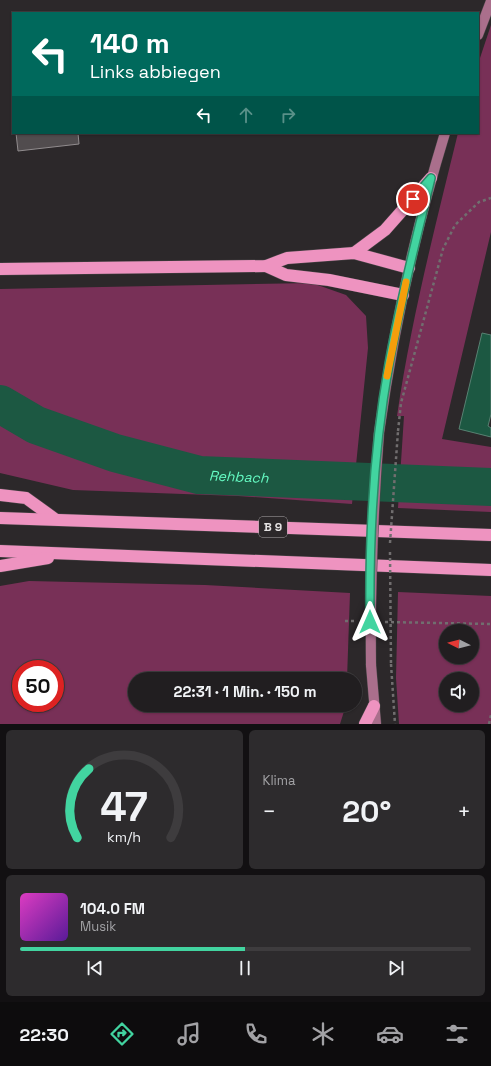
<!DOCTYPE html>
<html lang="de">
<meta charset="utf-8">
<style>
:root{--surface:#211e20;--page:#2d2b2d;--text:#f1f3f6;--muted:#a2a2a5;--line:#3e3c3e;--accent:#42d4a0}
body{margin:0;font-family:"Space Grotesk",sans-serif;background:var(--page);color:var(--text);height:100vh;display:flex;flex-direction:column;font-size:15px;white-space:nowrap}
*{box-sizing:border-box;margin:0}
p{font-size:13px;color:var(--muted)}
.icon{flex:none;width:22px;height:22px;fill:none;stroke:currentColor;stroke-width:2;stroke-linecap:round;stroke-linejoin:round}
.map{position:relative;height:724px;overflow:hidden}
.panel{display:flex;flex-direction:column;gap:6px;padding:6px;background:#121012;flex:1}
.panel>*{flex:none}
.top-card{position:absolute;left:12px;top:12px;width:467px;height:122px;border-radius:0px;box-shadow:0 1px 3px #0004,0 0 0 1px var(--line);background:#00695c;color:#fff;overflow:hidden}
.needle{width:26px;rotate:276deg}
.controls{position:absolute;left:439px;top:624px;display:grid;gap:8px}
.controls a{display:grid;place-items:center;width:40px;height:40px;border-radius:50%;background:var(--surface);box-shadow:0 1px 3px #0004,0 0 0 1px var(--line);font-size:20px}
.speed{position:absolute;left:12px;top:660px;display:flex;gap:8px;font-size:20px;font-weight:700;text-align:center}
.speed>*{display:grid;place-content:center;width:52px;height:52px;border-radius:50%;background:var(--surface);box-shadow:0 1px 3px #0004,0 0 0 1px var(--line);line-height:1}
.speed .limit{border:6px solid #d22;background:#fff;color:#111}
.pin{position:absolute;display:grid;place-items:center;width:34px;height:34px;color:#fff;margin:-17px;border:2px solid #fff;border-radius:50%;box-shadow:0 1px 4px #0007}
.me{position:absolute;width:44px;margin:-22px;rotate:0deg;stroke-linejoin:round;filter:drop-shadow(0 0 3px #0008)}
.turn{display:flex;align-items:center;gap:14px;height:84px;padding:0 12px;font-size:18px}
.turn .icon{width:52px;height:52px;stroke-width:2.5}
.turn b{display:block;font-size:28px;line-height:34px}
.lanes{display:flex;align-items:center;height:38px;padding:0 12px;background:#0003;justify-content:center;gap:20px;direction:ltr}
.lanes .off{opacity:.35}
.big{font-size:30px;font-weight:800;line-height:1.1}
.panel .tile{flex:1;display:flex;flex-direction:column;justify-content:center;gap:6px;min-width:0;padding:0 14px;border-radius:6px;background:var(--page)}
.panel .dial{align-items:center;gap:0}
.dial svg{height:104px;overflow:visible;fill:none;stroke:var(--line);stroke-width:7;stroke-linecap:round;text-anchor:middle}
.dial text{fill:var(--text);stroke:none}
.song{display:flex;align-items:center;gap:12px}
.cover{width:48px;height:48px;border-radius:6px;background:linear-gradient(135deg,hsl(310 70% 55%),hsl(270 70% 35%))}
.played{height:4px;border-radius:2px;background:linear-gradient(90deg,var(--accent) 50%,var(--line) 50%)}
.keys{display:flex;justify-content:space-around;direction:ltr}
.heat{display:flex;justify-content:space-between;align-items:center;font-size:22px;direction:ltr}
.panel .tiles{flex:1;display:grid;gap:6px;grid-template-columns:1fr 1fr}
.tile:last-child{grid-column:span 2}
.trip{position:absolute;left:128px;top:672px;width:234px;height:40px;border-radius:20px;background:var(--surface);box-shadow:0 1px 3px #0004,0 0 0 1px var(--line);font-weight:800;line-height:40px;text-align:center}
.tabs{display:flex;height:64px;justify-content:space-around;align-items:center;background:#0d0c0d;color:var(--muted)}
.tabs .icon{width:28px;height:28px}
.tabs .selected{color:var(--accent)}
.tabs b{font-size:18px;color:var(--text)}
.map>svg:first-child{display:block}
.green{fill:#783057;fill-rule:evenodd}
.water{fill:#1c5842;stroke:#588172}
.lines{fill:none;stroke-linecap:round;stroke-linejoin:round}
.river{stroke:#1c5842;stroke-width:38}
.building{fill:#514c4e;stroke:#918c8e}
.secondary-casing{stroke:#4a4648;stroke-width:11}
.highway-casing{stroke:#4a4648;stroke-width:13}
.path{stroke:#716e6f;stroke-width:2.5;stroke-dasharray:3 3;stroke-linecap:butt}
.secondary{stroke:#aa6f8c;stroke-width:10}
.highway{stroke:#ee93c0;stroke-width:12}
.secondary-bridge-casing{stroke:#4a4648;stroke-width:11;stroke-linecap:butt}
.path-bridge{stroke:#716e6f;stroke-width:2.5;stroke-dasharray:3 3;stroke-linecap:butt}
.secondary-bridge{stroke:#aa6f8c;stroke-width:10}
.route-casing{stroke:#2b8a68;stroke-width:10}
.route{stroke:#42d4a0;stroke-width:7}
.slow{stroke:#f59e0b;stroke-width:7}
.labels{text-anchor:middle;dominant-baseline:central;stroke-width:4;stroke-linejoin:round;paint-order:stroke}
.shield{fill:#2c282a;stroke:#aeaaac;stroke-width:1}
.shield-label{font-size:12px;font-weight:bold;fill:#e5e2e3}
.water-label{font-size:14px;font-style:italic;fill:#65fbc3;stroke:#2c282a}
</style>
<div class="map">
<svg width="491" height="724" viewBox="0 0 491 724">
<rect width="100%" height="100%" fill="#2c282a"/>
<!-- green -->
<g class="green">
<path d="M491,25V232L442,439L491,447V512L398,508L404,416H397C411,320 435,227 458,133H478V64Z"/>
<path d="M312,283L346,295L366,316L368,348L352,504L238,496L73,490L0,473V289Z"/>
<path d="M29,581L205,585L350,593L347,679H135V705H346L340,724H0V586ZM21,669H55V703H21Z"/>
<path d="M398,592L491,596V724H399L396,678ZM446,631H472V657H446ZM446,679H472V705H446Z"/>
</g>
<!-- water -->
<path class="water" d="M482,333L491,335V414L488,426L491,428V437L459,429Z"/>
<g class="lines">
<!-- river -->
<path class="river" id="s1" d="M0,404L36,425L115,453L199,475L491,487"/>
</g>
<!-- building -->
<path class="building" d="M16,133H78L79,144L18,151Z"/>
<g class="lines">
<defs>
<g id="secondary">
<path d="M478,35L491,1"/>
<path d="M379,433C393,331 415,231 445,133"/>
<path d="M371,665L376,724"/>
</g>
<g id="highway">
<path d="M354,253L385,230L431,178"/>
<path d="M266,266L286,275L329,280L403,295"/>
<path d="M0,269L266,266L287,258L354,253L409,268"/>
<path d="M0,495L26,498L55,519"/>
<path d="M0,518L491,535"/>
<path d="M0,551L491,570"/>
<path d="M0,566L48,558"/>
<path d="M365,724L374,706"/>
</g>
</defs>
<!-- secondary casing -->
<use href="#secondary" class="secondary-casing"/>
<!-- highway casing -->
<use href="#highway" class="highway-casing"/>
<!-- path -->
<g class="path">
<path d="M398,431L401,403L443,249L455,225L479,202L491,198"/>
<path d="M345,621H356"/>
<path d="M385,622L491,624"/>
<path d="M391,664L395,724"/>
<path d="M489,724L491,715"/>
</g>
<!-- secondary -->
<use href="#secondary" class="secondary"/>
<!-- highway -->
<use href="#highway" class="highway"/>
<defs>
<path id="secondary-bridge" d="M371,665C370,587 373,511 379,433"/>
</defs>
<!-- secondary-bridge casing -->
<use href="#secondary-bridge" class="secondary-bridge-casing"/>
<!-- path-bridge -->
<g class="path-bridge">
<path d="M390,543L398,431"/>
<path d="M390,552L391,664"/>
</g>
<!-- secondary-bridge -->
<use href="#secondary-bridge" class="secondary-bridge"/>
</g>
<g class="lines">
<defs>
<path id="route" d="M370,622C369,538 374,446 389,364C400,301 416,240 431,178L413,199"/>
</defs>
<!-- route casing -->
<use href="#route" class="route-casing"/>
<!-- route -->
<use href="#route" class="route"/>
<!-- slow -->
<path class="slow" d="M387,376L406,282"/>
</g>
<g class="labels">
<!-- shield labels -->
<rect class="shield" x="259" y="517" width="28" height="20" rx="3"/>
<g class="shield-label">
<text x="273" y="527">B 9</text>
</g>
<!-- water labels -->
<g class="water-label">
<text stroke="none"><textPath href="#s1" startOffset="252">Rehbach</textPath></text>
</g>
</g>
</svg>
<div class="controls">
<a><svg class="needle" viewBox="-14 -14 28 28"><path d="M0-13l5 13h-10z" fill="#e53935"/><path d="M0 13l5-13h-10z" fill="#a2a2a5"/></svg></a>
<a><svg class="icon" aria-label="sound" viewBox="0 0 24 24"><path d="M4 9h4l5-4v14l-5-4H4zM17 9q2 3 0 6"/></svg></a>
</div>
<div class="speed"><div class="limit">50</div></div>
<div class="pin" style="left:413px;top:199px;background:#d93025"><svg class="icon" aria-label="arrive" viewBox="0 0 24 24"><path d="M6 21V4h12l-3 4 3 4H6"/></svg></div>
<svg class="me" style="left:370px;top:622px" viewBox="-20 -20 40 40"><path d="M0-17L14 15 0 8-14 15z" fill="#42d4a0" stroke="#fff" stroke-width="4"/></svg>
<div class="trip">22:31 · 1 Min. · 150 m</div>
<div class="top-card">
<div class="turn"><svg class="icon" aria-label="left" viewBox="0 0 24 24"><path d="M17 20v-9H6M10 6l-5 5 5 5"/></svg><div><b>140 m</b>Links abbiegen</div></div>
<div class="lanes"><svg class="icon" aria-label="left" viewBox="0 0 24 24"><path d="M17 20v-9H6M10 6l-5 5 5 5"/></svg><svg class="icon off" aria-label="ahead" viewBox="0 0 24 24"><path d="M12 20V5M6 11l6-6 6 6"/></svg><svg class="icon off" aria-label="right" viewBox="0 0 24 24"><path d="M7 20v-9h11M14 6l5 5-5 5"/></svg></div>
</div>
</div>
<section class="panel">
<div class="tiles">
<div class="tile dial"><svg viewBox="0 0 100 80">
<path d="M14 69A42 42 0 1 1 86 69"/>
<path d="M14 69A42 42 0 0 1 23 16" stroke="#42d4a0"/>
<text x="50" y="56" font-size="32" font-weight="700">47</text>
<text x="50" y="72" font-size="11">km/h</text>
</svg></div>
<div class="tile"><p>Klima</p>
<div class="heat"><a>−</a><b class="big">20°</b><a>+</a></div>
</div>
<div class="tile">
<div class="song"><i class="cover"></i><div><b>104.0 FM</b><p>Musik</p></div></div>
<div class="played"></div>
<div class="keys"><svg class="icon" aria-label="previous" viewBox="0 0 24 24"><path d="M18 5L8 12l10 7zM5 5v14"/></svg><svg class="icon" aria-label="pause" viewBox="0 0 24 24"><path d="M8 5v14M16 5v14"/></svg><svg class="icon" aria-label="next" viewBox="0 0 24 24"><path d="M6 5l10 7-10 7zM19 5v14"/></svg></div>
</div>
</div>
</section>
<nav class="tabs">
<b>22:30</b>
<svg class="icon selected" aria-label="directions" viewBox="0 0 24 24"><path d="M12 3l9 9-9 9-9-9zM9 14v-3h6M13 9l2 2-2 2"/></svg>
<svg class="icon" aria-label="music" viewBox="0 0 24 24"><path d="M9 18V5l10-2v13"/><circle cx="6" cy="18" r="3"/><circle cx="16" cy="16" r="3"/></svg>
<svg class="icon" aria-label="phone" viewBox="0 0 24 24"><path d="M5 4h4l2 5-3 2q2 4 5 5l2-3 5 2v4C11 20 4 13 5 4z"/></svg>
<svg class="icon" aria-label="climate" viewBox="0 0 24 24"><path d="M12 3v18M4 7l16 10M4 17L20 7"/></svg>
<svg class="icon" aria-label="car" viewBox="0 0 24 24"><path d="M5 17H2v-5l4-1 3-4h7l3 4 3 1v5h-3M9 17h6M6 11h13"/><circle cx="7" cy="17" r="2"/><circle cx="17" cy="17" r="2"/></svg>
<svg class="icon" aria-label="filters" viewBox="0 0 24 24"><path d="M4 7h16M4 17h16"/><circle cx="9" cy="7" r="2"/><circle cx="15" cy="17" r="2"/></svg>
</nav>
